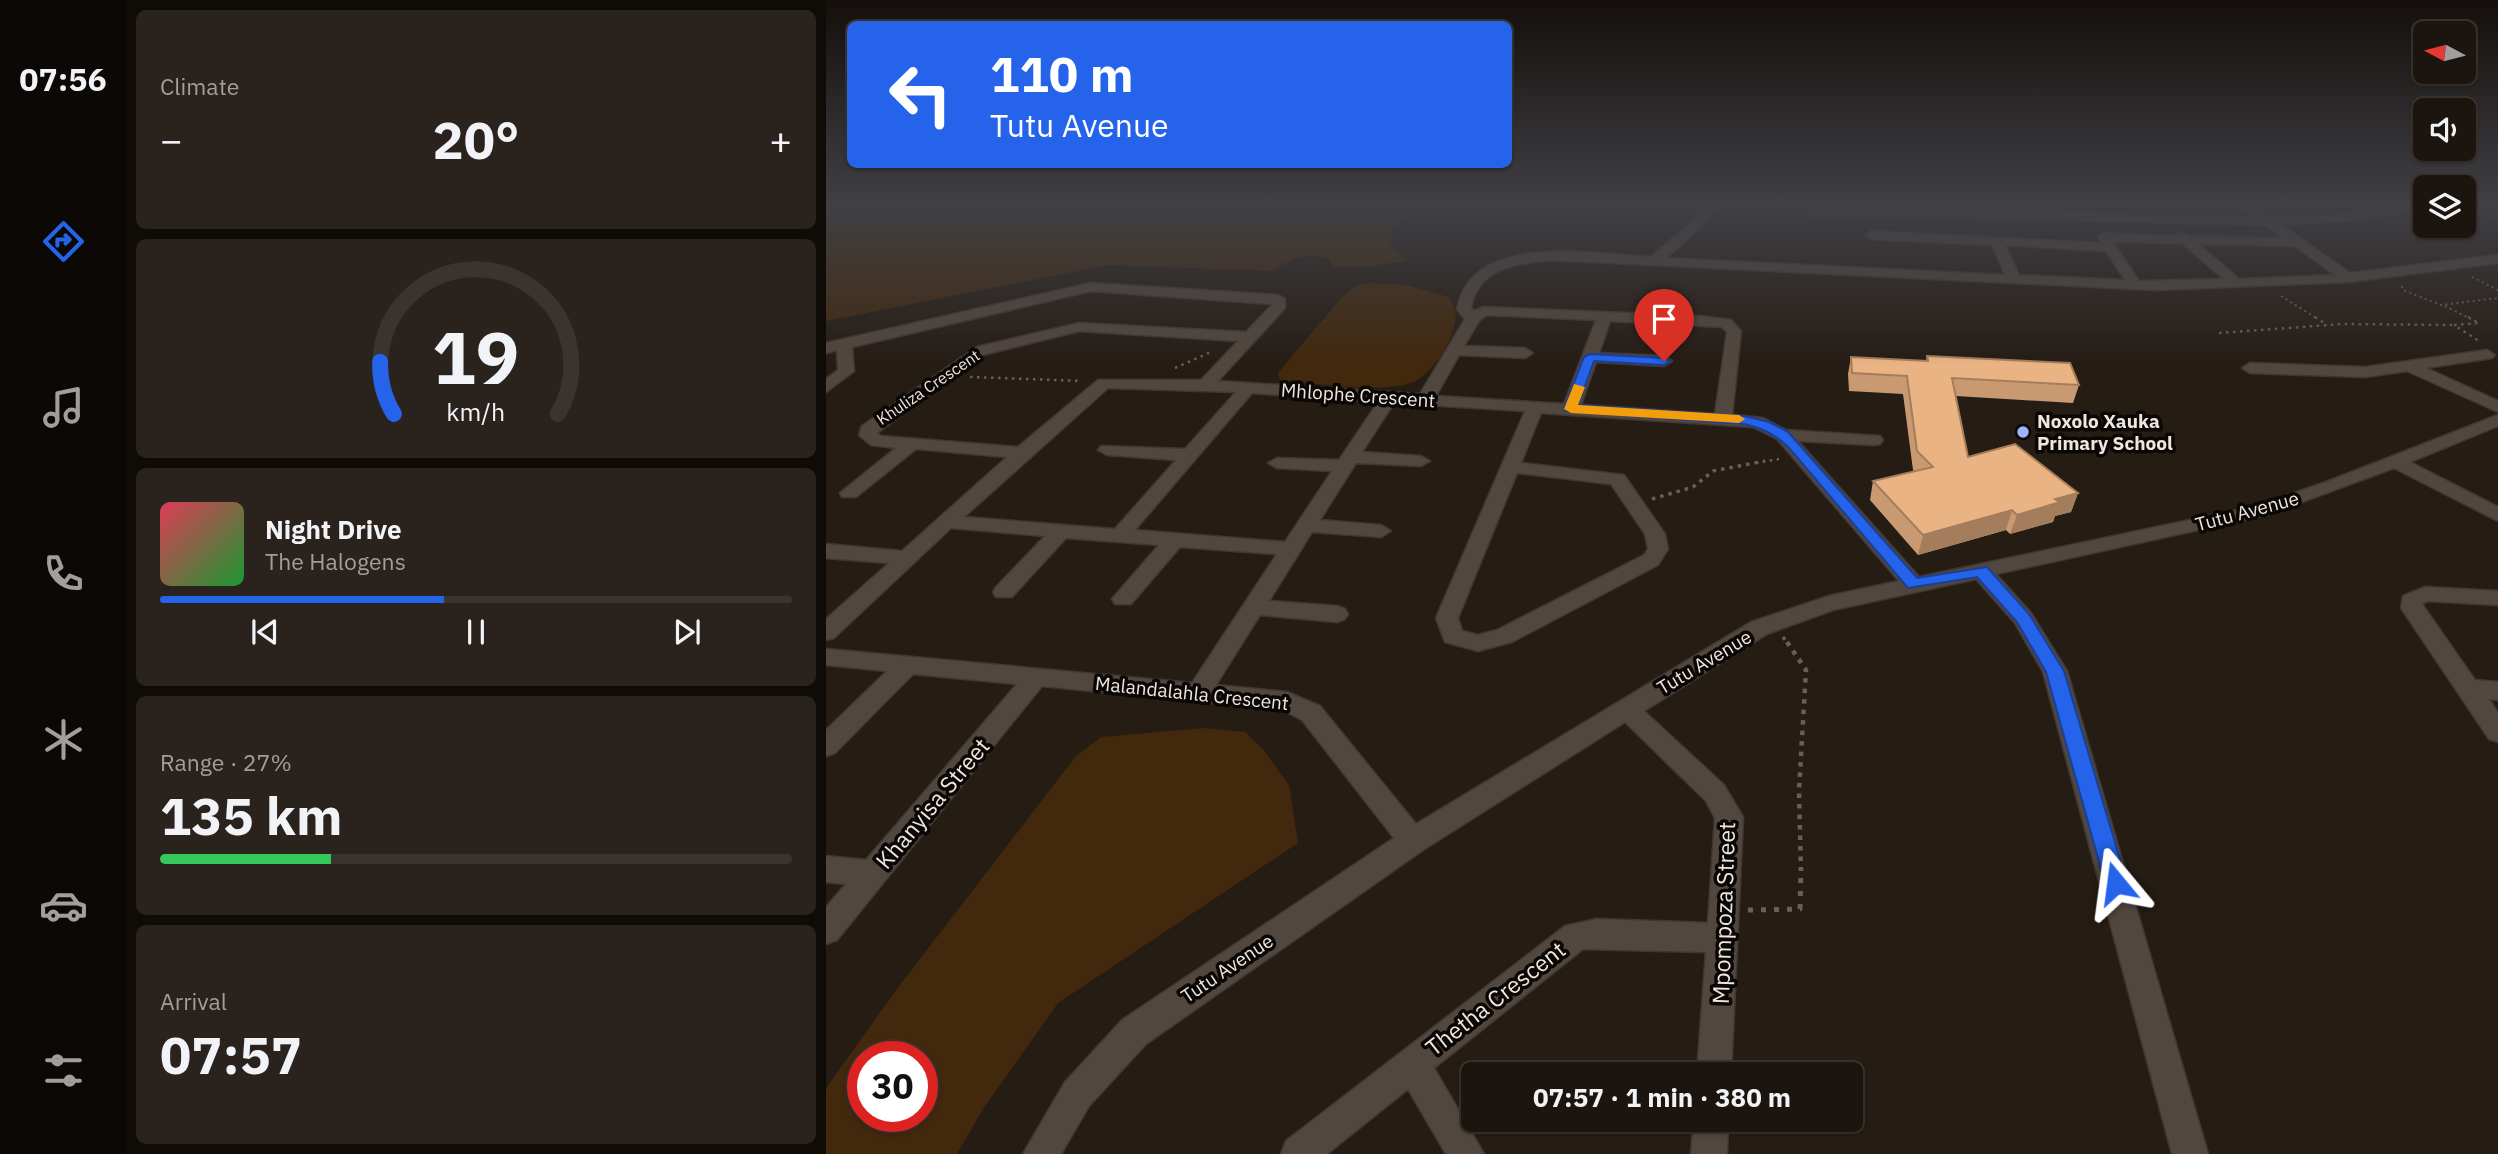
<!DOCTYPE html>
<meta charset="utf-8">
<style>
:root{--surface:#1c150f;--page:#29221d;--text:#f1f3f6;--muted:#a09f9e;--line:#3a342f;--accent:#2563eb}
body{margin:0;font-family:"IBM Plex Sans",sans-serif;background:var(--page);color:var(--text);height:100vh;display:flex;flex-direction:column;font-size:26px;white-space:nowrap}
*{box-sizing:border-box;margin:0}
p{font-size:23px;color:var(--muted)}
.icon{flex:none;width:38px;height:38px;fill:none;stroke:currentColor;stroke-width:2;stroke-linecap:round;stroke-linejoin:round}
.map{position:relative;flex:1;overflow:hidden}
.panel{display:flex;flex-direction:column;gap:10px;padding:10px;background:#0f0c08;width:700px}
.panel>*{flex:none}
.hud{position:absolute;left:21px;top:21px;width:665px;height:147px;border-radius:10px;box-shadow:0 2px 5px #0004,0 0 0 2px var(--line);background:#2563eb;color:#fff;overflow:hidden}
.needle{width:46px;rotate:277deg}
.tools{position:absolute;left:1587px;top:21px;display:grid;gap:14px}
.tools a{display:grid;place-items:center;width:63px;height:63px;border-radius:10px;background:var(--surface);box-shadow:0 2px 5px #0004,0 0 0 2px var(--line);font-size:35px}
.speed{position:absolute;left:21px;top:1041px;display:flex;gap:14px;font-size:35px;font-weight:700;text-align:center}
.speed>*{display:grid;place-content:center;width:91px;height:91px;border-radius:50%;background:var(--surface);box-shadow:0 2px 5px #0004,0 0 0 2px var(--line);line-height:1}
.speed .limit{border:10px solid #d22;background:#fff;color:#111}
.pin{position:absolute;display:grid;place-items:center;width:60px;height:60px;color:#fff;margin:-72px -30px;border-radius:50% 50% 50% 0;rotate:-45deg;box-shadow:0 0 7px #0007}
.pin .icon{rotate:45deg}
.me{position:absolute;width:77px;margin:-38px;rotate:344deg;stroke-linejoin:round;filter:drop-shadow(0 0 5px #0008)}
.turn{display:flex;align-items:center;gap:24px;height:147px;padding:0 28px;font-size:32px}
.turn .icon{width:91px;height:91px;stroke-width:2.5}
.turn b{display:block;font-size:49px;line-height:60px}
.big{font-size:52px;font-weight:700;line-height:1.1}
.panel .widget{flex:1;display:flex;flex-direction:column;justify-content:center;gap:10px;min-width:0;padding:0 24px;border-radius:10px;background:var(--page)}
.panel .dial{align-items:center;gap:0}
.dial svg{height:182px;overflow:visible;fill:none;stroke:var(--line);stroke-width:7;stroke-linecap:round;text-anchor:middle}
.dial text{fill:var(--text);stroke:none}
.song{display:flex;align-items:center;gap:21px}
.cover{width:84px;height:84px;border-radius:10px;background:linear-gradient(135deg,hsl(350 70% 55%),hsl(130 70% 35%))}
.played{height:7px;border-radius:4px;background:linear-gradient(90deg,var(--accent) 45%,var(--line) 45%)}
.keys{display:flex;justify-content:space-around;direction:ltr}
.heat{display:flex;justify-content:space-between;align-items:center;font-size:38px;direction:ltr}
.charge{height:10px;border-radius:5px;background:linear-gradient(90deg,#34c759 27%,var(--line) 0)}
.trip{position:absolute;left:635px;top:1062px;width:402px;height:70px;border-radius:10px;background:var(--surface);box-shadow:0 2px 5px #0004,0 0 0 2px var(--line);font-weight:700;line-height:70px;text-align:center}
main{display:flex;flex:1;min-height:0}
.dock{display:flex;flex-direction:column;width:126px;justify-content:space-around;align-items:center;background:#0b0806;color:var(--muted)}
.dock .icon{width:49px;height:49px}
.dock .active{color:var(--accent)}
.dock b{font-size:32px;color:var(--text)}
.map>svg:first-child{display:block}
.green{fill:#42280d;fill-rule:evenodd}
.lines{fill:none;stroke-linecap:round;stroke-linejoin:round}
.minor-casing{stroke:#3f3733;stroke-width:3}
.path-far4{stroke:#685f58;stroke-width:2;stroke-dasharray:2 3.5;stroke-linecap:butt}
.path-far3{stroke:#685f58;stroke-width:2.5;stroke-dasharray:2.5 4.5;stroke-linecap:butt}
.path-far2{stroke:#685f58;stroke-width:3.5;stroke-dasharray:3.5 5;stroke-linecap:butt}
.path-far1{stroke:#685f58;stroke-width:4.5;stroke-dasharray:4.5 6;stroke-linecap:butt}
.path{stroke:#685f58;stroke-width:5;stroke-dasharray:5 8;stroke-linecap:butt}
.minor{fill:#52473e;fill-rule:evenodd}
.wall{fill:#c99a71}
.shaded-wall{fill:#a47d5c}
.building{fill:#eab383;stroke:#a47d5c;stroke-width:2}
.route{fill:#2563eb;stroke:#184099;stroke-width:2}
.slow{fill:#f59e0b}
.poi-dot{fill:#a0b3fd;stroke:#0b0705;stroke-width:2.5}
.labels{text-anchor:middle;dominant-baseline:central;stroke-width:7;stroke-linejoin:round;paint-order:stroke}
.far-street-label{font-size:16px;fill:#ede6e1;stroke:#0b0705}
.street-label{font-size:19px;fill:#ede6e1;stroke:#0b0705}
.poi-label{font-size:19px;font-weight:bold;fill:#ede6e1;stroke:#0b0705;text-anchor:start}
.near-street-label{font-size:23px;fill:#ede6e1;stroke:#0b0705}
</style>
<main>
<nav class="dock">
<b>07:56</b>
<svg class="icon active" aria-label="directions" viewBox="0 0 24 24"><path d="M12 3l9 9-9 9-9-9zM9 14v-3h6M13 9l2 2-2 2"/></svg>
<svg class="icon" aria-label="music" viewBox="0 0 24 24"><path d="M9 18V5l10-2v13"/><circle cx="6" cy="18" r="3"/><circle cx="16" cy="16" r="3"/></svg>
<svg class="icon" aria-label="phone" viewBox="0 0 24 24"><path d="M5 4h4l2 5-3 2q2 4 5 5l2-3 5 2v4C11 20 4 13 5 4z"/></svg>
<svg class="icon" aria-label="climate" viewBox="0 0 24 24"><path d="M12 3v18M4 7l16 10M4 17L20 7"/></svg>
<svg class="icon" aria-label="car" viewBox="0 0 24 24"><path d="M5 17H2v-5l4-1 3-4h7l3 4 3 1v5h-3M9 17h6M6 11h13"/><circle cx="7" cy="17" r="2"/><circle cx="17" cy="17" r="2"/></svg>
<svg class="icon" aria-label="filters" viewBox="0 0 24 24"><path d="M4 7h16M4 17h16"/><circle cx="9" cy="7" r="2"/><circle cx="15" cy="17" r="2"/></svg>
</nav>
<section class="panel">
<div class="widget"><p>Climate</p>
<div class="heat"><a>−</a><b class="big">20°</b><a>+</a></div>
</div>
<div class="widget dial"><svg viewBox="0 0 100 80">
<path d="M14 69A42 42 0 1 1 86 69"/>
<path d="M14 69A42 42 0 0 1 8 46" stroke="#2563eb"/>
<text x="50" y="56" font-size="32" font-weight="700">19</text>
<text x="50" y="72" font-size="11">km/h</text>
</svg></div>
<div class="widget">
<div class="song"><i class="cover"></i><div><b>Night Drive</b><p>The Halogens</p></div></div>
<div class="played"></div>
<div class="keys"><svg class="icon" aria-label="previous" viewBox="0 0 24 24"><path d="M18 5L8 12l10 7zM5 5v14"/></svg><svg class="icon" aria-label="pause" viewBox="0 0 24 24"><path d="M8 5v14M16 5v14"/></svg><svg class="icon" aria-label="next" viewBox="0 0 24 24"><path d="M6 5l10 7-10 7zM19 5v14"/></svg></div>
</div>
<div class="widget"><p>Range · 27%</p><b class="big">135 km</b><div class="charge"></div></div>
<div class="widget"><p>Arrival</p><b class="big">07:57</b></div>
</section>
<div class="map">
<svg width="1672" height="1154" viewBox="0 0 1672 1154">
<rect width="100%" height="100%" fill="#251c14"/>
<!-- green -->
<g class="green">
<path d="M0,203H503L578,210L584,219L567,226L564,244L581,261L538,267H506L503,259C481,252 466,257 448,271L282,265L0,321Z"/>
<path d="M548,283L581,285L623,297C634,313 630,324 623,341C617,354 605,371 593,379C568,396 485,383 454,380L452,373L515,298L532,284Z"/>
<path d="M378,728L419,732L437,749L463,785L472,843L232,1003L157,1109L131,1154H0V1090L3,1084L67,994L250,756L275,737ZM37,1057H96V1116H37Z"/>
</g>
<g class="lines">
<defs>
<g id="minor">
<path d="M881,203H893L874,228L840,258L1179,275L1166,245L1045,239L1039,235L1045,231L1275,243L1272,237L1278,233L1349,236L1355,232L1362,236L1458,238L1439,225L1131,217H987L981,213L987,209H1131L1429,217L1404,203H1425L1445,217L1520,213L1600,203V209L1520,221L1454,224L1524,273L1672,255V263L1522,282L1330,290L725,260C690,263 652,268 645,308L648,311L657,307L874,316L905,320L915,331L906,415L937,418L960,430L1054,436L1057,440L1054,444L1048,445L972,441L1093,577L1430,506L1500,482L1672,415V426L1584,462L1672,507V521L1568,468L1441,515L1170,574L1205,613L1241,671L1382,1154H1346L1217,672L1189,623L1150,579L1007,610L941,634L818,711L898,785L917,817L905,1074H871L880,952L757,949L608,1068L658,1154H620L582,1089L501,1154H455L460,1141L739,926L771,919L882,923L889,818L880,801L799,722L597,850L320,1044L263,1106L235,1154H197L239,1082L296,1020L568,838L476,720L457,710L216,686L11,940L0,944V907L20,884L0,882V856L40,860L191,684L87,674L9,753L0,756V730L61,671L0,665V649L366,683L451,554L354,547L305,604H289L286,599L333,545L240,538L186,597H170L167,592L170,587L219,536L125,528L8,638L0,640V619L63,563L0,558V544L76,551L181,457L90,449L30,497H16L14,493L70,448L45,445L33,435L36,426L151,347L253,323L420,332L447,304L265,291L26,347L28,371L0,392V379L12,370L11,350L0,353V343L265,283L452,295L459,299V308L392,381L594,394L639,319L631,309C645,231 767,254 825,257L866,222ZM1287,242L1356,243L1398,279L1313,281ZM1372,244L1469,246L1509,275L1413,279ZM1179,245L1280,251L1299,280L1193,275ZM660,315L770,320L738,404L610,396L633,355L699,358L707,353L699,348L638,346L653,321ZM784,321L896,327L901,332L889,414L755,405L770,362L838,366L846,361L838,356L773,353ZM253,331L412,341L375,380H272L192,447L55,436L51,433L156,355ZM282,388L410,392L359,449L275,446L272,450L281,455L350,460L289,529L138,517ZM426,393L552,402L513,460L451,458L442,463L451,468L506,471L459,542L309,530ZM568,403L699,411L610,618L619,642L652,651L686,642L832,565L842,549L839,534L798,475L695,463L715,413L927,427L951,439L1073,581L1003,596L925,622L590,824L494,706L461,692L390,685L434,615L511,622L519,619L522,614L519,609L511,606L443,601L486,532L555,537L565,531L555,525L494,520L530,463L595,466L604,461L595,456L536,452ZM691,473L785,484L819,534L822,549L818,555L671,630L652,635L636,631L632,618Z"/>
<path d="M1661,350L1669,355L1666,358L1600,368L1672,401V412L1581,371L1539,377L1424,373L1416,368L1424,363L1539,367Z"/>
<path d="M1599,587L1672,591V605L1602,601L1596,604L1649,680L1672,682V700L1663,699L1672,713V742L1663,739L1575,608L1577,596Z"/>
<path d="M868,1120H902L901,1154H865Z"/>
</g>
</defs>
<!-- minor casing -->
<use href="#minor" class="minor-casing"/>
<!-- path-far4 -->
<g class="path-far4">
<path d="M1638,207L1672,219"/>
<path d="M1646,277L1672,290"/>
<path d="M1576,286L1577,290L1615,305L1672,298"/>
<path d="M1455,296L1492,319"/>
<path d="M1619,306L1645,319"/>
</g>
<!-- path-far3 -->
<g class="path-far3">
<path d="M1489,317L1501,325"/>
<path d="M1642,317L1653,323L1628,325L1653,341"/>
<path d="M1393,333L1516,324L1628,325"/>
<path d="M349,368L387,351"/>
<path d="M144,377L255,381"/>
<path d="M930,463L953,459"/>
</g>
<!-- path-far2 -->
<g class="path-far2">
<path d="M826,499L867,487L887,471L939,461"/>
<path d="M957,637L962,644"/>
</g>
<!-- path-far1 -->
<path class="path-far1" d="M961,642L980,670L973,791L975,871"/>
<!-- path -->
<path class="path" d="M922,910L974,909L975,869"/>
<!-- minor -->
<use href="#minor" class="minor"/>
</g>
<!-- wall -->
<path class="wall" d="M1101,356L1253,385L1247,403L1130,396L1142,457L1252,493L1245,512L1229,516L1227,522L1184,534L1180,530L1092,555L1044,500L1047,481L1088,472L1087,470L1077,394L1023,391L1022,374L1025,357L1100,361Z"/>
<!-- shaded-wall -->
<g class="shaded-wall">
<path d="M1252,493L1245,512L1229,516L1227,522L1184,534L1191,515L1229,499Z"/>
<path d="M1186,510L1180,530L1092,555L1097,535Z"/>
</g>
<!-- building -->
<path class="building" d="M1101,356L1244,363L1253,385L1126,378L1142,457L1189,444L1252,493L1229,499L1234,502L1191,515L1186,510L1097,535L1047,481L1107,467L1091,451L1081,376L1026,373L1025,357L1102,361Z"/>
<!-- sky -->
<linearGradient id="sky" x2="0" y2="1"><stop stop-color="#140f0b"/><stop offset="0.56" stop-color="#404045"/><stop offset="1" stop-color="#404045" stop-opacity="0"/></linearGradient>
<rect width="1672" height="365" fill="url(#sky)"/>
<!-- route -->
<path class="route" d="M764,354L838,358L844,361L838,365L768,361L752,405L918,416L943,422L962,432L1091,578L1161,567L1203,614L1238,671L1301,883L1298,890L1290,893L1283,890L1279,883L1220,672L1191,622L1151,577L1082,588L964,449C950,435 937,428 918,424L740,411L738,409L758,357Z"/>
<!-- slow -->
<path class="slow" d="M748,384L759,387L752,405L913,415L919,419L913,423L745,413L738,409Z"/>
<!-- markers -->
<circle class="poi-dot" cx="1197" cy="432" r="7"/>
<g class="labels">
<!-- far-street labels -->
<g class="far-street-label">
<text transform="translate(102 387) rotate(-34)">Khuliza Crescent</text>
</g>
<!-- street labels -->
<g class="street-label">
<text transform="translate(532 395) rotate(4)">Mhlophe Crescent</text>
<text transform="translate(1421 511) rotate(-15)">Tutu Avenue</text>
<text transform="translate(878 662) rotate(-31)">Tutu Avenue</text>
<text transform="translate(366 693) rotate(6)">Malandalahla Crescent</text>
<text transform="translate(401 968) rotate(-34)">Tutu Avenue</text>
</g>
<!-- poi labels -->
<g class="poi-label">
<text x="1211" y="421">Noxolo Xauka<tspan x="1211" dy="22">Primary School</tspan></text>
</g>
<!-- near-street labels -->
<g class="near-street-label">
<text transform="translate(106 803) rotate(-50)">Khanyisa Street</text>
<text transform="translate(897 913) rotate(-88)">Mpompoza Street</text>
<text transform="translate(669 998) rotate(-38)">Thetha Crescent</text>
</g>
</g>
</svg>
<div class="tools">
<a><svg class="needle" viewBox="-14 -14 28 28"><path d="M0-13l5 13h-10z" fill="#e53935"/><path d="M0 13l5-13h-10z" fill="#a09f9e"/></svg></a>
<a><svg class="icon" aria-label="sound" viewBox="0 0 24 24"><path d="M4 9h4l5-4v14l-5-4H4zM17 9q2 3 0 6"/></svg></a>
<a><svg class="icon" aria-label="layers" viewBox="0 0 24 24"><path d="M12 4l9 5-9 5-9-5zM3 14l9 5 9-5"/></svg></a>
</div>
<div class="speed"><div class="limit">30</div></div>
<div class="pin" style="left:838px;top:361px;background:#d93025"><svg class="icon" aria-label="arrive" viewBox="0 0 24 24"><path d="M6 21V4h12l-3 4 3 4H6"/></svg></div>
<svg class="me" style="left:1290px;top:883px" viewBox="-20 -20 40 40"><path d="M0-17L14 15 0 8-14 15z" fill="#2563eb" stroke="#fff" stroke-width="4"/></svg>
<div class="trip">07:57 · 1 min · 380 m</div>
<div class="hud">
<div class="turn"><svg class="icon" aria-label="left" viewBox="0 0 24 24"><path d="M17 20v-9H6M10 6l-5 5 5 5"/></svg><div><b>110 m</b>Tutu Avenue</div></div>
</div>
</div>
</main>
